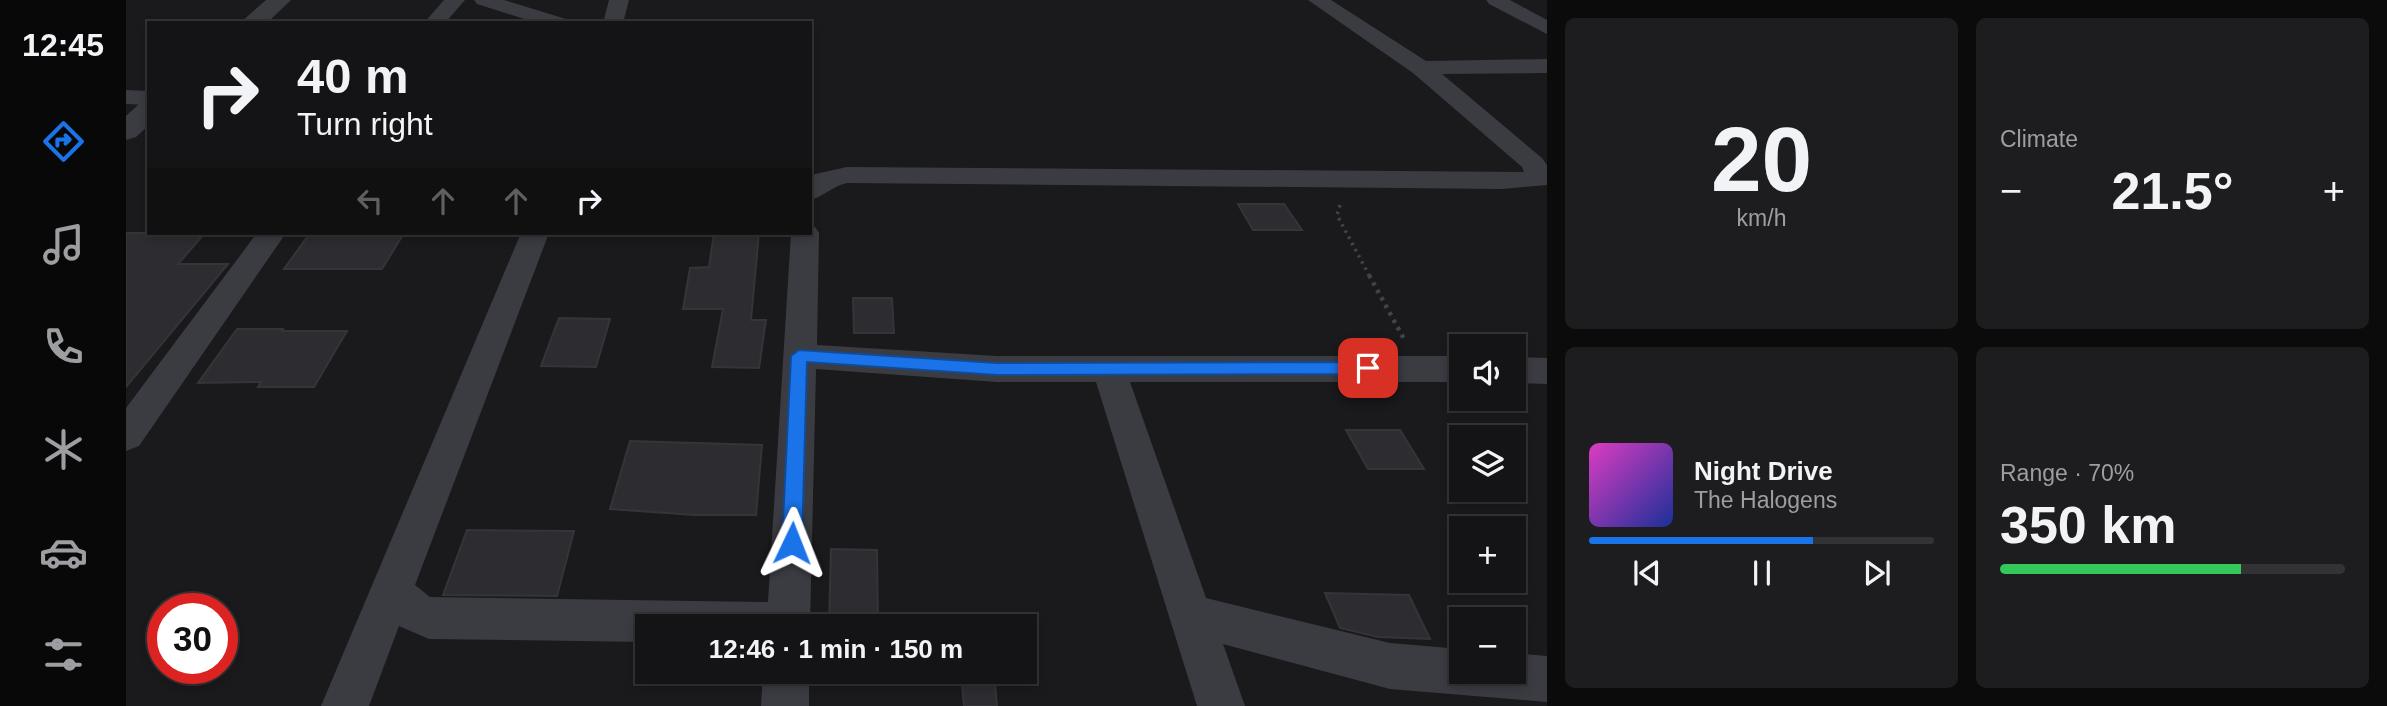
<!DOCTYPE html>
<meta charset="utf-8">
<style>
:root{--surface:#141416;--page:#1d1d1f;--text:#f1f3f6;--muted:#9d9ea1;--line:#333335;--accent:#1a73e8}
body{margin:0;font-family:Arial,sans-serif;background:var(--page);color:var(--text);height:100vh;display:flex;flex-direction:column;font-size:26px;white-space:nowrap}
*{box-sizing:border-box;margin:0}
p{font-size:23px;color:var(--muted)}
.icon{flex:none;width:38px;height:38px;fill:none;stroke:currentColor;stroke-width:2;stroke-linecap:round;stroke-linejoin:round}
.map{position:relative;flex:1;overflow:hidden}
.sheet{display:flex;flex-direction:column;gap:18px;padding:18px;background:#0b0b0c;width:840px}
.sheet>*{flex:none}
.banner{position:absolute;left:21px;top:21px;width:665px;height:214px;border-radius:0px;box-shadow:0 4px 10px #0003,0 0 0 2px var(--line);background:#141416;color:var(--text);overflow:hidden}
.fabs{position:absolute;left:1323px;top:334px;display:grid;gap:14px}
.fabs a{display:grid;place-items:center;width:77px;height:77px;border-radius:0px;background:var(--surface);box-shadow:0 4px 10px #0003,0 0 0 2px var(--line);font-size:35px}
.speed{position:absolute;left:21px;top:593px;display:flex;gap:14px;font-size:35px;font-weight:700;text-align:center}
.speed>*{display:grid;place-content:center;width:91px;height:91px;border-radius:50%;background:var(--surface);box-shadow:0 4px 10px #0003,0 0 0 2px var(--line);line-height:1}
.speed .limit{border:10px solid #d22;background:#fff;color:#111}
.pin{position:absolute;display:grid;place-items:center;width:60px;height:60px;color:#fff;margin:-30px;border-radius:14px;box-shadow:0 4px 10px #0006}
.me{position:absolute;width:77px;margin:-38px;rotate:2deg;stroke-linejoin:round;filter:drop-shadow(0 0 5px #0008)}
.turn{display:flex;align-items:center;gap:24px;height:147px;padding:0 35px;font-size:32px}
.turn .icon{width:91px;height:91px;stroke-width:2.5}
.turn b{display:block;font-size:49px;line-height:60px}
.lanes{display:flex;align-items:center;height:66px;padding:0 35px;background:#0003;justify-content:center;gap:35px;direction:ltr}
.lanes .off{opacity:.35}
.big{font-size:52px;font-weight:800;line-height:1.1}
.sheet .tile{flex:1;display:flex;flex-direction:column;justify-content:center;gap:10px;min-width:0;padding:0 24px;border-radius:10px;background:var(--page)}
.sheet .dial{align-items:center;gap:0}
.dial b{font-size:91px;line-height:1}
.song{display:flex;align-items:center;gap:21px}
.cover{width:84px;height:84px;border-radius:10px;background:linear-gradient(135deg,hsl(310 70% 55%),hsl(230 70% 35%))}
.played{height:7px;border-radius:4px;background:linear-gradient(90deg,var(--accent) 65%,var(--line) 65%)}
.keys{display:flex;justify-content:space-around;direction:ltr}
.heat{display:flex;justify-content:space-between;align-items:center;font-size:38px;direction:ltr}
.charge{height:10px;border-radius:5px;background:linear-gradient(90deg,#34c759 70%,var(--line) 0)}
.sheet .tiles{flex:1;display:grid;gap:18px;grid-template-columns:repeat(2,1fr)}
.trip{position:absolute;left:509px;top:614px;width:402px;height:70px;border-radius:0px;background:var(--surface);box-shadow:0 4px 10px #0003,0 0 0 2px var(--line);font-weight:800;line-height:70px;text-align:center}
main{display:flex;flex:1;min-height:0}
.tab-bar{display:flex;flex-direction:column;width:126px;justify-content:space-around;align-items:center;background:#080809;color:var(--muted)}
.tab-bar .icon{width:49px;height:49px}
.tab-bar .selected{color:var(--accent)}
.tab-bar b{font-size:32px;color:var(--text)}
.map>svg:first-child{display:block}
.building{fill:#2d2d31;stroke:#343439;stroke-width:2}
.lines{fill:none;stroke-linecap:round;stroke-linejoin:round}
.path-far1{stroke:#404349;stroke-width:3.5;stroke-dasharray:2.5 4.5;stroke-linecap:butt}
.path{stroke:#404349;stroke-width:4.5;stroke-dasharray:3.5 5;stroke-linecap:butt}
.minor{fill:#3a3c42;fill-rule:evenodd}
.tertiary{fill:#3a3c42;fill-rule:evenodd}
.route{fill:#1a73e8;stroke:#114b97;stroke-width:2}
</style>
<main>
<nav class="tab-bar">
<b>12:45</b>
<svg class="icon selected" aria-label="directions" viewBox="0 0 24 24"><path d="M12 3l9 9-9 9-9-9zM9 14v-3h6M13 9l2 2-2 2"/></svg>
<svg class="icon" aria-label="music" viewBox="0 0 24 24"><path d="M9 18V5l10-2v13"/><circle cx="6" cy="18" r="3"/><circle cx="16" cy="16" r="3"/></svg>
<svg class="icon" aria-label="phone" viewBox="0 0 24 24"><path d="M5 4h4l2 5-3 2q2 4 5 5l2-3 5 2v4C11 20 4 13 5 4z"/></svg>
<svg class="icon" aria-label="climate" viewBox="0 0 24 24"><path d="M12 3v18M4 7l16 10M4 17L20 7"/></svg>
<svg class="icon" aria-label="car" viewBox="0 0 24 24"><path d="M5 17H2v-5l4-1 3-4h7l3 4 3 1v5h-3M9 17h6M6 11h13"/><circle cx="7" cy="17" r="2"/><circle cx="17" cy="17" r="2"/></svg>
<svg class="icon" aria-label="filters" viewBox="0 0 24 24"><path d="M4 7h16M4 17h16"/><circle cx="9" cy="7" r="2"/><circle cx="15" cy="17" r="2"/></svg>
</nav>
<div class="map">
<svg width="1421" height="706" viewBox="0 0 1421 706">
<rect width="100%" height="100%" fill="#1a1a1d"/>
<!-- building -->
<g class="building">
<path d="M1112,204H1158L1176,230H1127Z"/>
<path d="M0,233H79L52,264H102L0,387Z"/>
<path d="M184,233H278L256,269H158Z"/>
<path d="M588,233H633L625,320H640L633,368L586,367L597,309H557L564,268L583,267Z"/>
<path d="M727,298H766L768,333H728Z"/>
<path d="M433,318L484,319L470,367L415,366Z"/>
<path d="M111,329H157L156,331H221L188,387H132L135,382L72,383Z"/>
<path d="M1220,430H1274L1298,469H1242Z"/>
<path d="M504,441L636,445L630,515H569L484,509Z"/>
<path d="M341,530L448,531L431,596L317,595Z"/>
<path d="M705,549L751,550L752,626H703Z"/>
<path d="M1199,593L1283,595L1304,639L1252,637L1214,628Z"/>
<path d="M835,672H868L871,706H838Z"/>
</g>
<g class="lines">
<!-- path-far1 -->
<path class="path-far1" d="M1214,205L1211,215L1244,277"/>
<!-- path -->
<path class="path" d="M1243,275L1278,339"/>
<!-- minor -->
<g class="minor">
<path d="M318,0H339L319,23H298Z"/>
<path d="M348,0H378L440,19L443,23H411L351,4Z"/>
<path d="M483,0H503L497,23H477Z"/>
<path d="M1182,0H1205L1300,61L1421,59V73L1316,74L1416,158L1421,165V185L1376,189L721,183C706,186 698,197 684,200V178L689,174L721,167L1398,172L1396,167L1287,73Z"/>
<path d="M1360,0H1384L1421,20V34L1363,4Z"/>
<path d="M0,90L23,91V105L0,104Z"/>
<path d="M684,225L689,227L693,233L691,345L871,356H1335V382H1004L1080,598L1264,643L1335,649V672H1388V653L1421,656V702L1264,689L1097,644L1119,706H1071L970,382H871L690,369L684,626H522V642L303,639L273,626L243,706H195L395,233H423L289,585L304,597L642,602L665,233H684Z"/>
<path d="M131,233H160L13,446L0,451V408Z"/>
<path d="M1388,357L1421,358V384L1388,383Z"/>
<path d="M637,672H683V706H635Z"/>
</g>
<!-- tertiary -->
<g class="tertiary">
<path d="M140,0H165L141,23H114Z"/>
<path d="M23,102V125L10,137L0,140V116L13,104Z"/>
</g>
</g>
<!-- route -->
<path class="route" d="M673,350L871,363L1242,362L1250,368L1242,374L871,375L681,362L676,543L673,549L666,551L659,549L656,543L665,356Z"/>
</svg>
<div class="fabs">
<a><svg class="icon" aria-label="sound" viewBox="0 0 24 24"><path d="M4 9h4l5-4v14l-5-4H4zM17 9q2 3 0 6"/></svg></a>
<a><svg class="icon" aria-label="layers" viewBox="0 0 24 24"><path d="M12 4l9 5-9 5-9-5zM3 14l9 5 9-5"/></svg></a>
<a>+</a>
<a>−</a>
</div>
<div class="speed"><div class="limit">30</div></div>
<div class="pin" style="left:1242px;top:368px;background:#d93025"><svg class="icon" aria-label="arrive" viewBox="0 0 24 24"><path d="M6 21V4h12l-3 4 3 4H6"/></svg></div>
<svg class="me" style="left:666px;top:543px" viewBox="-20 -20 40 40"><path d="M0-17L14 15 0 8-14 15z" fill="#1a73e8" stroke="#fff" stroke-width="4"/></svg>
<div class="trip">12:46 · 1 min · 150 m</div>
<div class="banner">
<div class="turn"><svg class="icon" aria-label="right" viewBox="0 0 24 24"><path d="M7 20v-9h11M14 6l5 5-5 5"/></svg><div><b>40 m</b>Turn right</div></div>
<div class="lanes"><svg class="icon off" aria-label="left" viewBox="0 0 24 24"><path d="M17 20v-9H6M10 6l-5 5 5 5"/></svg><svg class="icon off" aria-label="ahead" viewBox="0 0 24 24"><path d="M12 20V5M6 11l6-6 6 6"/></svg><svg class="icon off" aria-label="ahead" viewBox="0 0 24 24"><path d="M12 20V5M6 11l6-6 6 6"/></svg><svg class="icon" aria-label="right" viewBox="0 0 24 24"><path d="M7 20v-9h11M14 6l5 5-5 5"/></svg></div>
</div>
</div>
<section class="sheet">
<div class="tiles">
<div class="tile dial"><b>20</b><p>km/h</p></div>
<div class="tile"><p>Climate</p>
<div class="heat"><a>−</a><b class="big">21.5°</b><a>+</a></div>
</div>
<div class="tile">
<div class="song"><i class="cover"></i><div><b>Night Drive</b><p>The Halogens</p></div></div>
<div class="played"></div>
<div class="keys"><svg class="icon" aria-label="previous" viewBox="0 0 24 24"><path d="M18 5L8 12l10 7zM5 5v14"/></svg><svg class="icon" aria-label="pause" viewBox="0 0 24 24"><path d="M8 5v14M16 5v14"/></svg><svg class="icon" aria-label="next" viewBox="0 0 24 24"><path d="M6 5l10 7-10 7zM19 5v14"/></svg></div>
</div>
<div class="tile"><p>Range · 70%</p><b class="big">350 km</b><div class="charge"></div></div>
</div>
</section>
</main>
